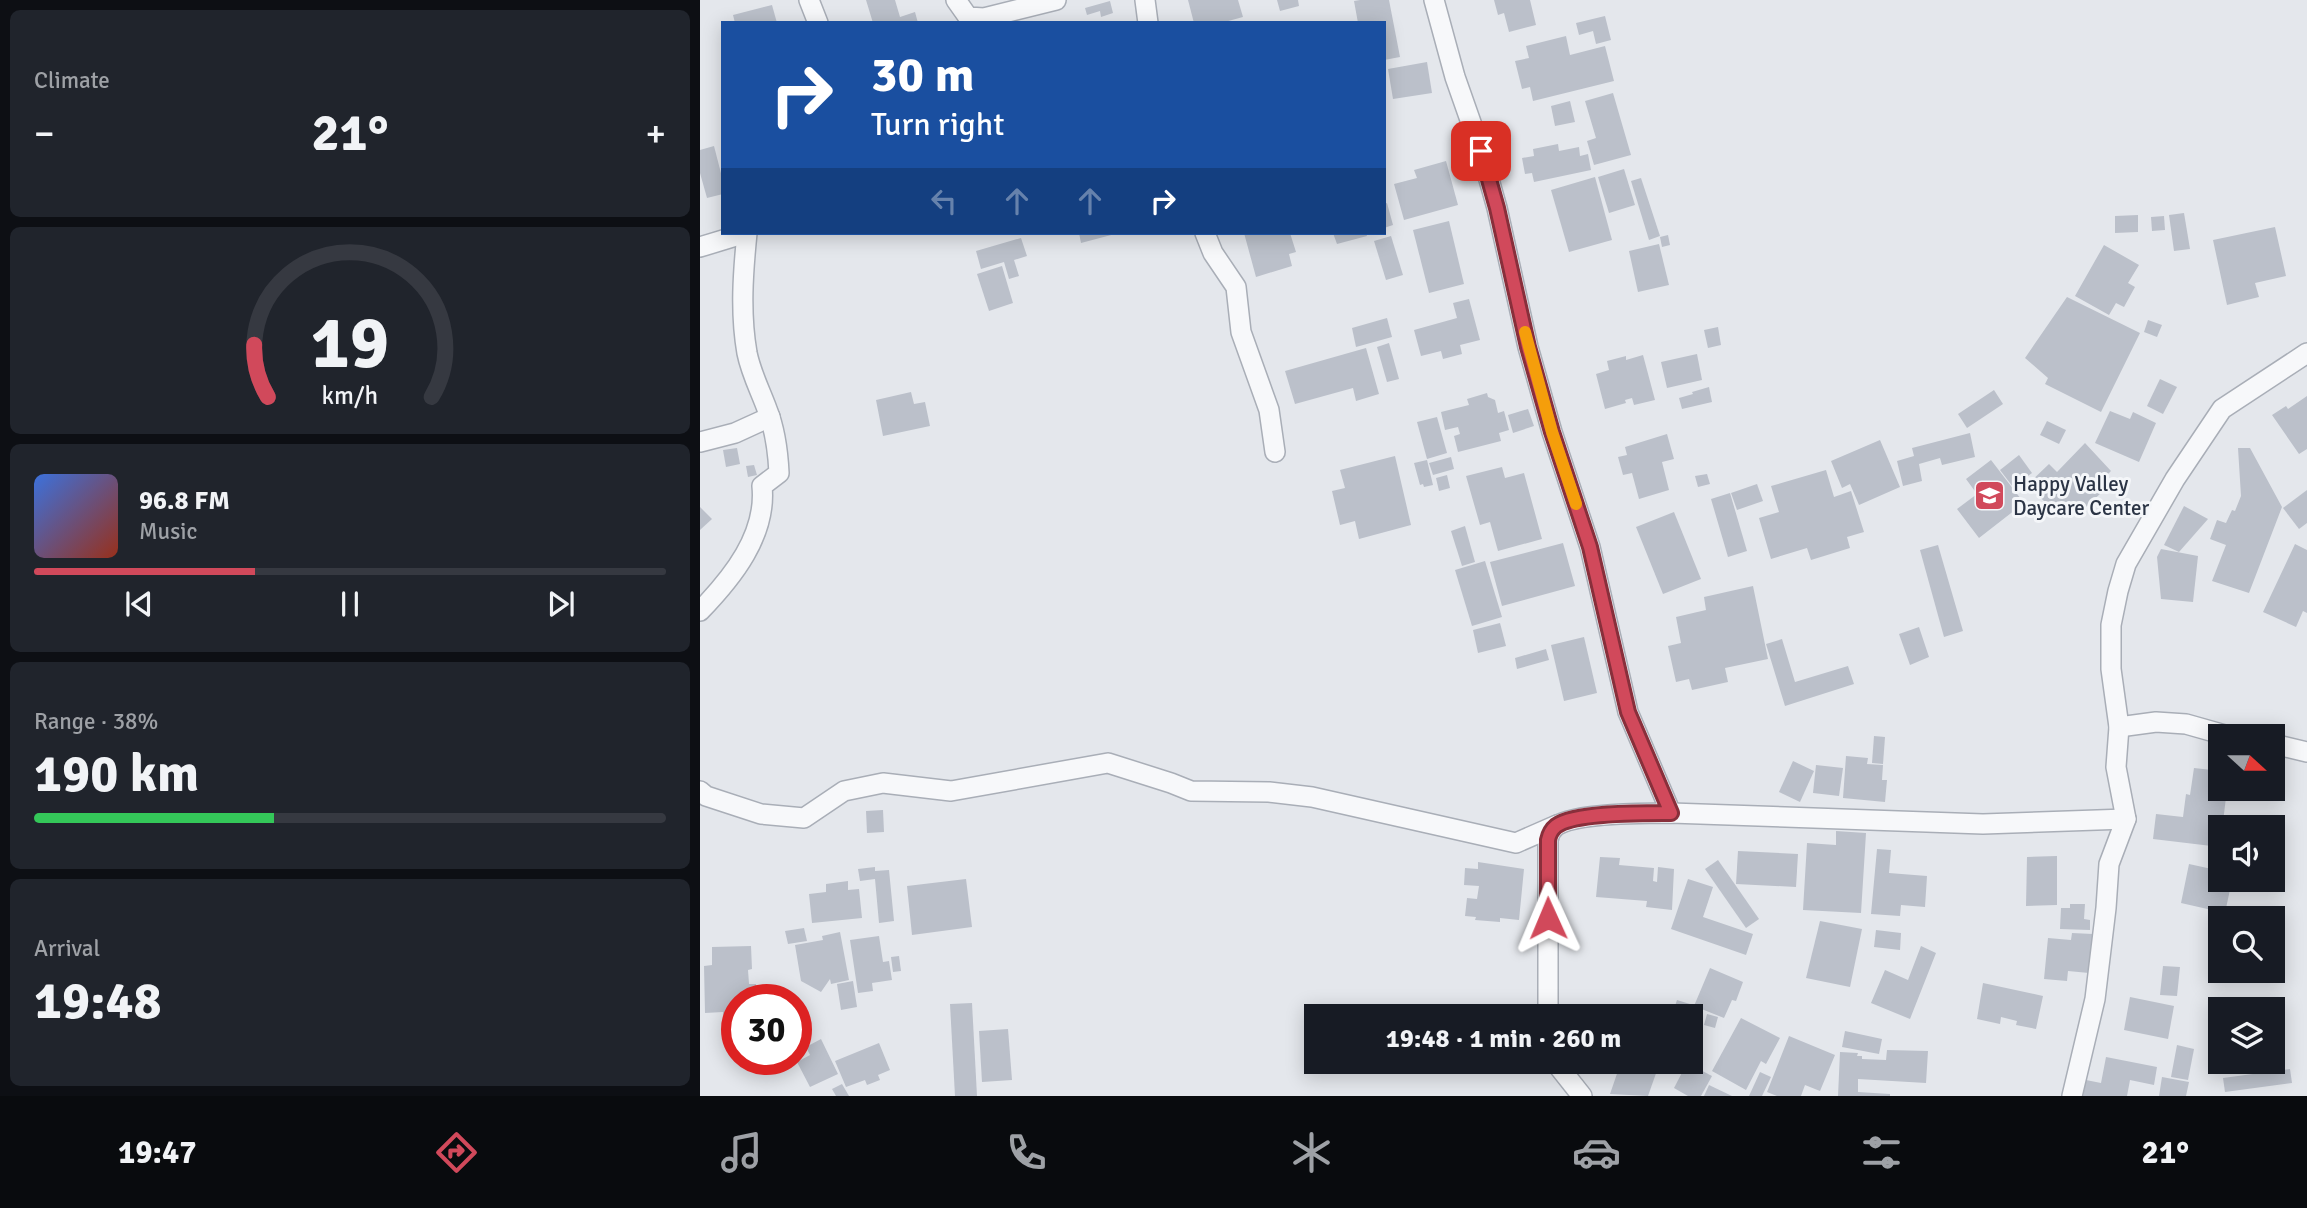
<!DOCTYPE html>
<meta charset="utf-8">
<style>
:root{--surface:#171b24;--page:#20242c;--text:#f1f3f6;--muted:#9ea1a6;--line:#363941;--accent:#d1495b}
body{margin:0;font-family:Signika,sans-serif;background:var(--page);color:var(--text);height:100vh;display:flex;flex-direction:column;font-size:26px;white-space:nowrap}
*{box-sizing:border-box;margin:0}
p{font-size:23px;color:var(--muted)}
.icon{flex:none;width:38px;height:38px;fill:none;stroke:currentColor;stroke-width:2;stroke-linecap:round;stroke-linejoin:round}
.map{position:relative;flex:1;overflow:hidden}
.sheet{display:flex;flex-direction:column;gap:10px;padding:10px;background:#0d0f14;width:700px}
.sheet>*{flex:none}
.hud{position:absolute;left:21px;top:21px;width:665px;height:214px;border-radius:0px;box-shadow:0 4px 18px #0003;background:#1a4fa0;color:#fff;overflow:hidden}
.needle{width:46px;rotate:111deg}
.buttons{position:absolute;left:1508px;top:724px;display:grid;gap:14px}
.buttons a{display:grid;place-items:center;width:77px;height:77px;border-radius:0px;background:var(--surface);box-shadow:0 4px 18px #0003;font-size:35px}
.speed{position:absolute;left:21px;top:984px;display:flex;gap:14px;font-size:35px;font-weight:700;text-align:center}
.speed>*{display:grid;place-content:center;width:91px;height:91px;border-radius:50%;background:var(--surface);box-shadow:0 4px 18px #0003;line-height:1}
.speed .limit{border:10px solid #d22;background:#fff;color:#111}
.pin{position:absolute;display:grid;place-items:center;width:60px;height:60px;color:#fff;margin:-30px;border-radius:14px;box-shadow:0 4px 10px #0006}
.me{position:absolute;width:77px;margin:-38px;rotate:359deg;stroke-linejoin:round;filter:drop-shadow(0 0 5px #0008)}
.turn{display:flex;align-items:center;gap:24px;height:147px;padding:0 35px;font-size:32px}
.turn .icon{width:91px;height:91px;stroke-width:2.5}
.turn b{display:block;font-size:49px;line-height:60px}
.lanes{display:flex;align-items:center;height:66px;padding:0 35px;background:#0003;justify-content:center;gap:35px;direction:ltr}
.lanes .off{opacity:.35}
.big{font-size:52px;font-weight:700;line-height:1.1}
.sheet .widget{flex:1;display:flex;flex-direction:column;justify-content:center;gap:10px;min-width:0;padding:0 24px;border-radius:10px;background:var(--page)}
.sheet .dial{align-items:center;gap:0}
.dial svg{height:182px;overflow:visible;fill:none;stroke:var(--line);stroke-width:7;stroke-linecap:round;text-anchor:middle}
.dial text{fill:var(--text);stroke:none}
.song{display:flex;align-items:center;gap:21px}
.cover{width:84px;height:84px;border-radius:10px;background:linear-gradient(135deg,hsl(220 70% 55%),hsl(10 70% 35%))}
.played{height:7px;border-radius:4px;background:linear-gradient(90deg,var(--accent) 35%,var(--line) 35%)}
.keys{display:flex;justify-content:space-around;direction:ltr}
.heat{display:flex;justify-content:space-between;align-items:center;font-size:38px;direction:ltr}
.charge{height:10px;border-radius:5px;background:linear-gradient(90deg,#34c759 38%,var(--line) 0)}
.trip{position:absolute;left:604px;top:1004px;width:399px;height:70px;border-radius:0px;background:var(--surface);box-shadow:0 4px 18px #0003;font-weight:700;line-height:70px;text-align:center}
.tabs{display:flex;height:112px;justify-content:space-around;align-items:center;background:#090b0e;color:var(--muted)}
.tabs .icon{width:49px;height:49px}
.tabs .selected{color:var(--accent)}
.tabs b{font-size:32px;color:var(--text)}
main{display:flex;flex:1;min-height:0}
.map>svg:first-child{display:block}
.building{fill:#bbc0ca}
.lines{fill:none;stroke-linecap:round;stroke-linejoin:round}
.minor-casing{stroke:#a9aeb7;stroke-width:22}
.minor{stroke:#f7f8fa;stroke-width:19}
.route-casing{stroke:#882f3b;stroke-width:18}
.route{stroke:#d1495b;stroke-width:12}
.slow{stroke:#f59e0b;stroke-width:12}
.labels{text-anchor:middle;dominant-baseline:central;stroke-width:6;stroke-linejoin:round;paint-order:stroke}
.poi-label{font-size:21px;fill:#2b3445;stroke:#f4f6f9;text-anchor:start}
</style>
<main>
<section class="sheet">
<div class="widget"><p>Climate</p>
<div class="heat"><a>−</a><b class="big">21°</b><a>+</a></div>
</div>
<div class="widget dial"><svg viewBox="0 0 100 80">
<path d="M14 69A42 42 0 1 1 86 69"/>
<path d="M14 69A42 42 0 0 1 8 46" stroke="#d1495b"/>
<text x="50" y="56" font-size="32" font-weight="700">19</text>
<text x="50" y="72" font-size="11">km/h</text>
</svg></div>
<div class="widget">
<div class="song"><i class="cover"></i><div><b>96.8 FM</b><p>Music</p></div></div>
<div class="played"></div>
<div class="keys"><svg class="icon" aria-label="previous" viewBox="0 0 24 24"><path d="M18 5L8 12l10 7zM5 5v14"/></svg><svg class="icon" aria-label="pause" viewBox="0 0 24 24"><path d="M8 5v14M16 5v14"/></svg><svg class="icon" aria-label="next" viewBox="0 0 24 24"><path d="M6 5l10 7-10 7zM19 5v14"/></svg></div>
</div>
<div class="widget"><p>Range · 38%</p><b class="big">190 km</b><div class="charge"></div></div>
<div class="widget"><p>Arrival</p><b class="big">19:48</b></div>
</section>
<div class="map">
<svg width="1607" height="1096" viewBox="0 0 1607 1096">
<rect width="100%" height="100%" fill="#e4e7ec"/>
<!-- building -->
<g class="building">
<path d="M166,0H195L200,17L215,12L218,23H173Z"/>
<path d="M488,0H538L543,17L521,23H494Z"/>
<path d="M577,0H598L599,6L580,11Z"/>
<path d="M660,0H689L700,57L684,60V23H658L654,1Z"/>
<path d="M794,0H830L836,25L809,32L804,13L798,15Z"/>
<path d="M410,1L413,13L401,17L400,11L387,15L385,8Z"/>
<path d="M72,5L77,23H35L33,15Z"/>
<path d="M905,16L911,40L896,44L893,31L879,35L876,23Z"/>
<path d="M866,36L870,55L905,46L914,81L833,101L830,87L822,89L815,61L829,58L826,46Z"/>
<path d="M727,62L732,93L693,99L688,69Z"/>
<path d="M913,93L931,155L894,165L887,141L896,138L885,101Z"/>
<path d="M870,101L875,122L855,126L851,106Z"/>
<path d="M858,144L859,151L879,147L880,156L888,154L891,170L834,182L832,173L825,174L822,158L834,156L833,149Z"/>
<path d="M14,146L23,181V194L7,198L0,173V150Z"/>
<path d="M746,161L758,205L704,220L694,184L717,178L714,170Z"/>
<path d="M924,169L935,205L909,213L898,177Z"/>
<path d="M895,177L912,240L869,252L851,190Z"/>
<path d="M941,178L960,236L949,240L931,181Z"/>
<path d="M687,203L693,225L684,228V204Z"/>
<path d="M1484,213L1490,249L1474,251L1469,215Z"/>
<path d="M1438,215V232L1415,233V216Z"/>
<path d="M1464,216L1465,230L1452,231L1451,217Z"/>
<path d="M749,221L764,284L729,293L713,230Z"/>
<path d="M1575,227L1586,276L1555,283L1559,297L1527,305L1513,240Z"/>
<path d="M379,233H415V234L381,243Z"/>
<path d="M544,233H590L596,252L589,254L592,266L556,277Z"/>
<path d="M633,233H666L667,236L637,244Z"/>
<path d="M968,235L970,245L962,247L960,237Z"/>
<path d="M691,236L703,275L686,280L674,241Z"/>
<path d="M321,238L327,256L314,260L319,276L309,279L304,262L281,269L276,251Z"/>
<path d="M959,244L969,285L938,292L929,251Z"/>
<path d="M1404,245L1439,265L1428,283L1435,287L1424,307L1416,303L1409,315L1375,296Z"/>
<path d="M302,266L313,303L289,311L277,274Z"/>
<path d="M1367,297L1440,333L1401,412L1345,384L1348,378L1325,358Z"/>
<path d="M769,299L780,340L760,345L762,354L743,359L741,351L721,356L714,330L757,318L753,303Z"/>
<path d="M687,318L692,337L656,347L652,328Z"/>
<path d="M1448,320L1462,325L1457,337L1444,332Z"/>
<path d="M1018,327L1021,345L1008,348L1004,330Z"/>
<path d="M689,343L699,379L687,382L677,347Z"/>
<path d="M666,348L679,394L656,401L653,388L595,404L585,371Z"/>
<path d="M997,354L1002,380L967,388L961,362Z"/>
<path d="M943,355L955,400L934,405L932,398L925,400L926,403L905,409L896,374L909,370L907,361L926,356V360Z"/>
<path d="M1460,379L1477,387L1463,414L1447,406Z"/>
<path d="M1009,387L1012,402L982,409L979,398L993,394L992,392Z"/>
<path d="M1294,390L1303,404L1267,428L1258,414Z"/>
<path d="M211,392L214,404L225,402L230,426L183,436L176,400Z"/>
<path d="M787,393L788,397L795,400L798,413L804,411L809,430L799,433L801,441L758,452L754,436L760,434L758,427L745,430L741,412L769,405L767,399Z"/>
<path d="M1607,396V449L1599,454L1572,415L1586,406L1588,409Z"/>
<path d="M828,409L834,426L813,433L808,415Z"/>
<path d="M1410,411L1430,419L1433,412L1456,423L1439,462L1395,443Z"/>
<path d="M737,417L747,453L727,459L717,422Z"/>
<path d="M1347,421L1366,430L1359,444L1340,435Z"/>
<path d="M1270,433L1275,457L1242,465L1240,458L1219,464L1222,481L1203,486L1197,461L1214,456L1212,448Z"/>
<path d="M967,434L974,459L962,462L969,490L939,499L932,473L923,475L918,457L927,455L925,447Z"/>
<path d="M1180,440L1200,487L1159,505L1150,484L1142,488L1131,461Z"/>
<path d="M1385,443L1411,471L1396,486L1402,492L1384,509L1378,502L1362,518L1327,485L1349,464L1357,472Z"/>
<path d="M37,448L40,464L26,467L23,450Z"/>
<path d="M1538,448H1550L1582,507L1549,593L1512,581L1526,545L1510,539L1517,520L1526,523L1532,510L1535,511L1541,496Z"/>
<path d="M1319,455L1332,473L1313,487L1300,470Z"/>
<path d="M695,456L711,525L659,539L655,521L640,525L632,491L645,488L640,470Z"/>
<path d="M751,457L754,469L733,475L729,463Z"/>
<path d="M727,460L733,485L724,487L723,484L720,485L714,463Z"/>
<path d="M1291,460L1324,503L1279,538L1257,509L1277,494L1266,479Z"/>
<path d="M54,465L57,475L48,477L46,466Z"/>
<path d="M802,467L805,478L824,473L842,539L798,551L790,522L780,525L766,476Z"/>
<path d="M1126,470L1134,497L1151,491L1164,532L1147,537L1150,548L1111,560L1107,548L1071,559L1059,518L1079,512L1071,486Z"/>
<path d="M1007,474L1010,484L998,487L995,476Z"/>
<path d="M747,475L750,488L739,491L736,478Z"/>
<path d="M1057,484L1063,501L1037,510L1031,493Z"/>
<path d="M1607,490V523L1599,529L1583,508Z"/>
<path d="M1030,493L1047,551L1028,557L1011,499Z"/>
<path d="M1484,506L1508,519L1479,552L1464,545Z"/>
<path d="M0,507L12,519L0,530Z"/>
<path d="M974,512L1001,579L963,594L936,527Z"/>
<path d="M765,526L775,562L762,566L751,531Z"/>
<path d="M863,543L875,586L802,606L790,562Z"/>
<path d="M1595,544L1607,550V613L1603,611L1596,627L1563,612Z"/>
<path d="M1238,545L1263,631L1244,637L1220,550Z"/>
<path d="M1461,549L1498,556L1493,602L1461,599L1457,557Z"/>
<path d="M785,561L802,617L772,626L755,570Z"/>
<path d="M1053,586L1068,659L1025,668L1028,682L992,690L989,679L976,682L968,646L981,643L976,617L1006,610L1004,597Z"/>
<path d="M800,623L806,646L778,653L773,630Z"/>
<path d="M1219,627L1229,657L1210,665L1199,634Z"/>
<path d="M884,637L897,693L864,701L851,645Z"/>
<path d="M1082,639L1095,682L1148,666L1154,684L1085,706L1066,644Z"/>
<path d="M846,649L849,660L817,669L815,658Z"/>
<path d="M1174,736L1185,737L1183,764L1172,763Z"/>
<path d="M1146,756L1168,758L1167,764L1183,765L1182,780H1187L1185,802L1143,798Z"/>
<path d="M1093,761L1114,771L1100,802L1079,792Z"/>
<path d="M1116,765L1143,768L1139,796L1113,793Z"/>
<path d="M1494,768L1521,771V789H1527L1520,847L1453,839L1456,814L1483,817L1486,794L1490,795Z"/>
<path d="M183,810L184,832L167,833L166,811Z"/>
<path d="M1136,831L1166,833L1161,913L1103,910L1107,843L1136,845Z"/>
<path d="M1177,849L1191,850L1189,873L1227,876L1225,907L1201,905L1200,916L1171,914Z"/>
<path d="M1038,851L1098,854L1096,887L1036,884Z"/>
<path d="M1357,856V905L1326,906L1327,857Z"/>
<path d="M900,857L920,858L919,865L954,868L953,881L957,882L958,867L974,869L972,910L946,907L947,901L896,897Z"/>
<path d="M1018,860L1059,919L1046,928L1005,869Z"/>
<path d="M778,862L824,869L819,920L800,918V922L775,920L776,917L765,916L767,898L777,899L779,886L764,885L765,868L778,869Z"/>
<path d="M1489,864L1521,871V880H1532L1525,913L1481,903Z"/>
<path d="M175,867V871L189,870L194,921L179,923L175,879L160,881L158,869Z"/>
<path d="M266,879L272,927L212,935L207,886Z"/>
<path d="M988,879L1013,887L1003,917L1053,934L1046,955L971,929Z"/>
<path d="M148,881V890L159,889L162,918L112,923L109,894L126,892V884Z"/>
<path d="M1370,904H1385L1384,919L1390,920V930L1360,929L1361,908H1370Z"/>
<path d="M1120,921L1162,929L1150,987L1106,978Z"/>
<path d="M104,928L107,941L88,944L85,931Z"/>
<path d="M1176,930L1201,933L1200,950L1174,947Z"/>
<path d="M140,932L149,980L131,984L130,979L121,992L101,981L95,945L123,940L122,936Z"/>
<path d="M1372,933L1393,934L1389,973L1368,971L1367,981L1344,979L1348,938L1371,940Z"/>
<path d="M179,936L183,962L189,961L192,980L172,983L173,991L158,993L150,940Z"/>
<path d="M51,946L52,969L48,970L49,984H56V999H37V1028H23V1012L5,1013L4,966L12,965V947Z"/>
<path d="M1221,946L1236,953L1210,1019L1171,1003L1185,970L1208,980Z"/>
<path d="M199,956L201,971L193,972L191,957Z"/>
<path d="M1463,966L1480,967L1477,996L1460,995Z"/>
<path d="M1010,968L1043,982L1036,1001L1032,1000L1024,1018L994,1006Z"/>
<path d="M153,981L157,1007L141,1010L137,984Z"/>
<path d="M1283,983L1343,996L1336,1029L1316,1025L1317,1021L1301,1017L1300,1024L1277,1019Z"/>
<path d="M1430,997L1474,1006L1468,1039L1424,1030Z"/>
<path d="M977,1000L993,1005L990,1017L972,1015Z"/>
<path d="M272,1003L277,1096H255L250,1004Z"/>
<path d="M940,1011L955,1016V1017H938Z"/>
<path d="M1007,1014L1018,1017L1015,1028L1004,1025Z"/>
<path d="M1041,1018L1080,1038L1066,1064L1061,1061L1046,1090L1012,1071Z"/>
<path d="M308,1029L312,1080L282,1082L279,1031Z"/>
<path d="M1145,1031L1182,1039L1179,1054L1142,1047Z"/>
<path d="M1089,1036L1135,1055L1120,1091L1105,1085L1101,1096H1077L1067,1092Z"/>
<path d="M121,1039L138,1074L110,1087L97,1062L110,1055L106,1047Z"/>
<path d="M179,1043L190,1070L178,1075L180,1080L167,1085L165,1080L146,1087L135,1061Z"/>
<path d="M1477,1045L1494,1049L1488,1080L1471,1077Z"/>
<path d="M1187,1050L1228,1051L1226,1083L1158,1079V1092L1190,1094V1096H1138L1140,1052L1158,1053L1157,1056H1162V1059L1186,1060Z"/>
<path d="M1406,1057L1457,1067L1454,1085L1430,1080L1427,1096H1383L1386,1080L1401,1083Z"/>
<path d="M921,1062H960L948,1096L910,1094Z"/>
<path d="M987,1063L1012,1076L1001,1096H988L974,1088Z"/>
<path d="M1590,1069L1592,1083L1525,1092L1523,1078Z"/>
<path d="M1060,1072L1071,1077L1062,1096H1049Z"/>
<path d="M1462,1077L1489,1082L1486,1096H1459Z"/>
<path d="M142,1084L149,1096H136L132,1089Z"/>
<path d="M1009,1085L1032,1096H1004Z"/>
</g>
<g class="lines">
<defs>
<g id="minor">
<path d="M109,0L118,23"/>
<path d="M256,0L268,17L284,18L356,0"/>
<path d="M445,0L448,23"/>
<path d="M734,0L755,77L781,151L797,208L828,347L852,432L890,547L928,712L971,813"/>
<path d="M505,233L513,253L536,287L541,332L569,410L575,452"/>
<path d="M0,247L46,233"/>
<path d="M0,442L35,433L70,417"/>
<path d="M0,611C32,578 67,535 62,486L79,473C78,452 75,429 67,409C60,390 51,373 47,353C40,313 43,273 47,233"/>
<path d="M1419,727L1456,722L1486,724L1532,737"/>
<path d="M1573,744L1607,752"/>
<path d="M0,791L6,796L61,814L104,818L144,791L183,783L251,791L408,763L471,783L491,791L569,792L612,797L816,843L857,825"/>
<path d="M848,1017V840C849,835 851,830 856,826C875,813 946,813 971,813L1283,824L1426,819"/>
<path d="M855,1062L882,1096"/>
<path d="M1372,1096L1395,999L1406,908L1409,864L1426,819L1416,767L1419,727L1411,669V625L1418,591L1426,564L1475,479L1522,409L1607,353"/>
</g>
</defs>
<!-- minor casing -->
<use href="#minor" class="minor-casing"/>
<!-- minor -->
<use href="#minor" class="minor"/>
</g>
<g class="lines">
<defs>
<path id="route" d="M781,151L797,208L828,347L852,432L890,547L928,712L971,813C946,813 875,812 856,826C851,830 849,835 848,840V918"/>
</defs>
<!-- route casing -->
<use href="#route" class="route-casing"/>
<!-- route -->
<use href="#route" class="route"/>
<!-- slow -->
<path class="slow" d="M825,332L852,432L876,504"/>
</g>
<!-- icons -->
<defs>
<symbol id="school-square" viewBox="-11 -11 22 22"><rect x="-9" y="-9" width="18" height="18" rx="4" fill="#d1495b" stroke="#f4f6f9"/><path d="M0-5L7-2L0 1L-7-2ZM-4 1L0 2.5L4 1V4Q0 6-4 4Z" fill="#fff"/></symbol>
</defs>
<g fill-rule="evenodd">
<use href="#school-square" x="1272" y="478" width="35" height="35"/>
</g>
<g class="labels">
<!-- poi labels -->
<g class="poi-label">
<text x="1313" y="484">Happy Valley<tspan x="1313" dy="24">Daycare Center</tspan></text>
</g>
</g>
</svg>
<div class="buttons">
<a><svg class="needle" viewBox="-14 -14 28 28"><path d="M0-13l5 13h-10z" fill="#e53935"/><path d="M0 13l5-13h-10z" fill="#9ea1a6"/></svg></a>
<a><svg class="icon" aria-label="sound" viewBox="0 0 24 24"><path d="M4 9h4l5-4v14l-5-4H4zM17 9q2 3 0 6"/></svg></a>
<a><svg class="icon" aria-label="search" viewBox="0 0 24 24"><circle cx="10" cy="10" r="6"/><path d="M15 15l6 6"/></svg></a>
<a><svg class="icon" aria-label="layers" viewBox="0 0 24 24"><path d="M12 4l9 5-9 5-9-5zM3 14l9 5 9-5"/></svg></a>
</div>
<div class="speed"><div class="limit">30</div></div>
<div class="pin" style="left:781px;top:151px;background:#d93025"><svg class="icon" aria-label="arrive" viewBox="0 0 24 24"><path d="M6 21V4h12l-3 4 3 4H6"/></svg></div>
<svg class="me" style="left:848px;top:918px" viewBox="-20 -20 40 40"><path d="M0-17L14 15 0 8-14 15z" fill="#d1495b" stroke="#fff" stroke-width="4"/></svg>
<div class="trip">19:48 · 1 min · 260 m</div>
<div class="hud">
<div class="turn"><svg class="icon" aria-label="right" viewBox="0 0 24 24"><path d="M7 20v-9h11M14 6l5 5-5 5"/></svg><div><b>30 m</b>Turn right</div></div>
<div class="lanes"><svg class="icon off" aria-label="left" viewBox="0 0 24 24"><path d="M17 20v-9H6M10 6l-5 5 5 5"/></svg><svg class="icon off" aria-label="ahead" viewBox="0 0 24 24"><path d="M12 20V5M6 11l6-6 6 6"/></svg><svg class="icon off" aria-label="ahead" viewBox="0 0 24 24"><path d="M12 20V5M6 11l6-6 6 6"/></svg><svg class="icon" aria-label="right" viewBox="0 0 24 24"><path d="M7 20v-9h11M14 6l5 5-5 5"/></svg></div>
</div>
</div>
</main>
<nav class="tabs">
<b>19:47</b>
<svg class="icon selected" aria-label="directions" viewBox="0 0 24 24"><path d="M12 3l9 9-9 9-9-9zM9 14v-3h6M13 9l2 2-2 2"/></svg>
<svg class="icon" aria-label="music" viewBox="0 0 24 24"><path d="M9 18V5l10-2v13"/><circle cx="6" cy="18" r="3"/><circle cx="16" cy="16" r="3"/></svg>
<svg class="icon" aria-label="phone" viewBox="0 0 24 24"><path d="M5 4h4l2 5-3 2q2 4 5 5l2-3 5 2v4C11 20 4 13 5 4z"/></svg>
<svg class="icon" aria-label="climate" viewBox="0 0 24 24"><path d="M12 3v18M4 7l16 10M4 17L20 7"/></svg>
<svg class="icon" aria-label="car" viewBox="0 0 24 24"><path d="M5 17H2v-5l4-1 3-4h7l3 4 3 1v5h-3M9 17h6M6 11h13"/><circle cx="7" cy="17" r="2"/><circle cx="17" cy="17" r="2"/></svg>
<svg class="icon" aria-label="filters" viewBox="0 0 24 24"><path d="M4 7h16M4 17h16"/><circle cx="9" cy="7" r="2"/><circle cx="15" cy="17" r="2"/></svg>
<b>21°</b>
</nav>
